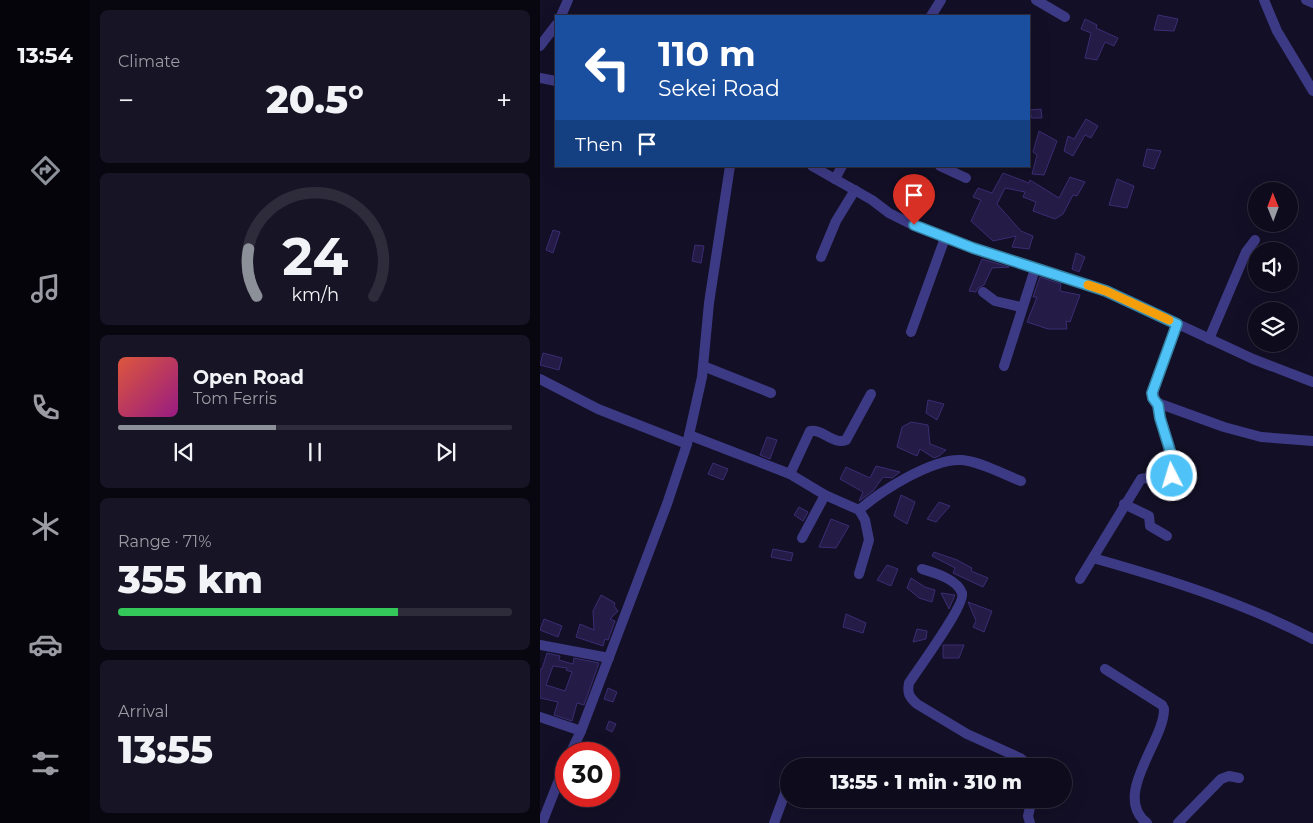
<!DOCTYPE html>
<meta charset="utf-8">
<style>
:root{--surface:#0e0b1c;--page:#171425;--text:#f1f3f6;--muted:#9b9ba3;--line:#2e2b3b;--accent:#8c9099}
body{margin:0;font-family:Montserrat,sans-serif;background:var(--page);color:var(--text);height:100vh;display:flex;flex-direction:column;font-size:19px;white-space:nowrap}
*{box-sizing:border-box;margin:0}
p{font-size:16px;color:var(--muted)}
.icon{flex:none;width:28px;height:28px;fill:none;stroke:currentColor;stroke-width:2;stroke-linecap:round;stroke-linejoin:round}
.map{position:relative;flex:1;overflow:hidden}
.panel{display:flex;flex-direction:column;gap:10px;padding:10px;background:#08060f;width:450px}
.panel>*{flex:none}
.banner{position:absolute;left:15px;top:15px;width:475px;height:152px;border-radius:0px;box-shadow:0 5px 20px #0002,0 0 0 1px var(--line);background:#1a4fa0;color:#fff;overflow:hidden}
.needle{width:32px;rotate:359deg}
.fabs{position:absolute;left:708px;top:182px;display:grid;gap:10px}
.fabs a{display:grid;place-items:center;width:50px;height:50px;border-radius:50%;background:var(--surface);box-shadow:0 5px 20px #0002,0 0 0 1px var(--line);font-size:25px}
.speed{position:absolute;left:15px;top:742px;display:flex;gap:10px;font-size:25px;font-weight:700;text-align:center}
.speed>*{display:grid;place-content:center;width:65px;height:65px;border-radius:50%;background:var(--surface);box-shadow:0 5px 20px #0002,0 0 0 1px var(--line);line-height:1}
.speed .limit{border:8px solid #d22;background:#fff;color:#111}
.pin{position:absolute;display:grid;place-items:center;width:42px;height:42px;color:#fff;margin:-51px -21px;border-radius:50% 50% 50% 0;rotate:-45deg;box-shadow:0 0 5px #0007}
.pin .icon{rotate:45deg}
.me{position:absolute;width:55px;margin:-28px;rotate:355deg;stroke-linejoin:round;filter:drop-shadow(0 0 4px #0008)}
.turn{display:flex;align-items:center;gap:18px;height:105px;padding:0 20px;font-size:22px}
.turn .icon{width:65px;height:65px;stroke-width:2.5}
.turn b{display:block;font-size:35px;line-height:42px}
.then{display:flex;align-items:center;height:48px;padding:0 20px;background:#0003;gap:10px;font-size:19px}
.big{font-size:38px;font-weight:800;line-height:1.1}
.panel .widget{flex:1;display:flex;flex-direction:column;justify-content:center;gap:8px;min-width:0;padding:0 18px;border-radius:8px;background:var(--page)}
.panel .dial{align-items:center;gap:0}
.dial svg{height:130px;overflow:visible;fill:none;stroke:var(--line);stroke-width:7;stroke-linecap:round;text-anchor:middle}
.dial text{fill:var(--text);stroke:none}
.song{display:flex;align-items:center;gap:15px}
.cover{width:60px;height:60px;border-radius:8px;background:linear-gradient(135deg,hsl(10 70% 55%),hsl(310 70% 35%))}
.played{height:5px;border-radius:2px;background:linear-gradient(90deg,var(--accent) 40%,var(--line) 40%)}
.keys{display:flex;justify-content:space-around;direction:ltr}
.heat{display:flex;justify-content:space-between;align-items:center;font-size:28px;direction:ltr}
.charge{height:8px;border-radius:4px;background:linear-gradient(90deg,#34c759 71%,var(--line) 0)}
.trip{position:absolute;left:240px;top:758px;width:292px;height:50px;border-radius:25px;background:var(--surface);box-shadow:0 5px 20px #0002,0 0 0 1px var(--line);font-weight:800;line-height:50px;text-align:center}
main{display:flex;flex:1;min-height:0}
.dock{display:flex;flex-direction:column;width:90px;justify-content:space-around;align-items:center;background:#06040b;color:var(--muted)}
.dock .icon{width:35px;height:35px}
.dock .current{color:var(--accent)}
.dock b{font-size:22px;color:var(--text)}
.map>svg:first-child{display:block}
.building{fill:#241b47;stroke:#3b2d73;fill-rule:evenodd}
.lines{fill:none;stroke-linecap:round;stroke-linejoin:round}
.minor{stroke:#3d3a85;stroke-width:10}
.route-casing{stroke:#337fa1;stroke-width:12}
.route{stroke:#4fc3f7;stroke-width:9}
.slow{stroke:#f59e0b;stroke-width:9}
</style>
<main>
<nav class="dock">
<b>13:54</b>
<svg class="icon current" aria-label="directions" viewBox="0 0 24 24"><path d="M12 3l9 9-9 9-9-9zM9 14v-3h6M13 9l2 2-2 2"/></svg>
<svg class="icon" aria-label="music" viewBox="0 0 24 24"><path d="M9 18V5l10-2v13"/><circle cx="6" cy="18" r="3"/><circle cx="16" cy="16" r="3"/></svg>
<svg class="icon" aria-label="phone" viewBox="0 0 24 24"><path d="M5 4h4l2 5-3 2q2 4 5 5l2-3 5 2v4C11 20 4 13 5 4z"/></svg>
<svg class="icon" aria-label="climate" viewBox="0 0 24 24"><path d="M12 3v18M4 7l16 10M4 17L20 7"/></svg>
<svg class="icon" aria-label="car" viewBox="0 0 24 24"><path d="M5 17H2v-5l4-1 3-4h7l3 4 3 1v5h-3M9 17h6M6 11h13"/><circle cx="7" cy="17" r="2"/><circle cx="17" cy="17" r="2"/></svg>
<svg class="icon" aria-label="filters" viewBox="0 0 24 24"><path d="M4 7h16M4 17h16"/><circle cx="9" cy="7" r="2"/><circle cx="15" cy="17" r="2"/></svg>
</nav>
<section class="panel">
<div class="widget"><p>Climate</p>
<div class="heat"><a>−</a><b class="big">20.5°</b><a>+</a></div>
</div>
<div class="widget dial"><svg viewBox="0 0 100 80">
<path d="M14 69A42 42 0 1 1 86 69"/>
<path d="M14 69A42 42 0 0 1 9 40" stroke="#8c9099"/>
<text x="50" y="56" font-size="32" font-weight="700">24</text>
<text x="50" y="72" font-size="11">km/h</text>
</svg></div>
<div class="widget">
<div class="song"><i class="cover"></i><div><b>Open Road</b><p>Tom Ferris</p></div></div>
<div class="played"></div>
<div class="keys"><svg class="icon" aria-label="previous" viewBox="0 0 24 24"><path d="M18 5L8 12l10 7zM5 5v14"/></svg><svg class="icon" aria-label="pause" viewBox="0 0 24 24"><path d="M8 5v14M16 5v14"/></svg><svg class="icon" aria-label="next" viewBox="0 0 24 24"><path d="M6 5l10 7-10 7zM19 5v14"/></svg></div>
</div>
<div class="widget"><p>Range · 71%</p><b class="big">355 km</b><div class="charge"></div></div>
<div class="widget"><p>Arrival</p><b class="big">13:55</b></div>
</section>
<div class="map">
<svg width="773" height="823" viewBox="0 0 773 823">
<rect width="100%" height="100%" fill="#130f26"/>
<!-- building -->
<g class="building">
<path d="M618,15L638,19L634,31L614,30Z"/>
<path d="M545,19L557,25L556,28L578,38L574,46L565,42L557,60L545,58L551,33L541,29Z"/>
<path d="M501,109L502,118H492L489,110Z"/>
<path d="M546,119L558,126L551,138L545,135L533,156L524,151L528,136L534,139Z"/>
<path d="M499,131L517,141L504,175L492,174L497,155L493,152Z"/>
<path d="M607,149L621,151L614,169L603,166Z"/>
<path d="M463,173L489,183L490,180L519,198L530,177L545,182L537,196L533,195L523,214L515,219L493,211L496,202L483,197L485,192L465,188L457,204L481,231L493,236L489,249L472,247L476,236L453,241L431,221L441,200L433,197L438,188L452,193Z"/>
<path d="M577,179L594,186L587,208L569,205Z"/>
<path d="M13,230L20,232L13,253L6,250Z"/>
<path d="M155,245L164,246L161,263L152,261Z"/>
<path d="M536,253L545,257L539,272L532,269Z"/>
<path d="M442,259L469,267L452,268L444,285L438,288L436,292L429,291Z"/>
<path d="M500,277L521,284L520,291L540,295L530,322L526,321L527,329H508L487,322L497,297H493Z"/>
<path d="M3,353L22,358L19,370L0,365Z"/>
<path d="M388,400L404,404L397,420L386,413Z"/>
<path d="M371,422L388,425L390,444L406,450L399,456L394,458L380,449L377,456L357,447L362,427Z"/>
<path d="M227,437L237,440L230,459L220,455Z"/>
<path d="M173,463L188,469L183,480L168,474Z"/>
<path d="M336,466L360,472L352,478L343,477L333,491L319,501L323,492L300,479L306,467L330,478Z"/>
<path d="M361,495L375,502L367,524L354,516Z"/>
<path d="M399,502L410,506L396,522L387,519Z"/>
<path d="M259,507L268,512L263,521L254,515Z"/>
<path d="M291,519L309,526L296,548L279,547Z"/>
<path d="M233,549L253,553L251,561L231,557Z"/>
<path d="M394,552L417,560L432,568L431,571L448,578L443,587L413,573L415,568L392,556Z"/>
<path d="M347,565L358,569L351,586L337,580Z"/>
<path d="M371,578L385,587L395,590L392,602L379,598L367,588Z"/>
<path d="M401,593L415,595L409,609Z"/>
<path d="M61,595L75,603L74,606L78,611L70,619L75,621L68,640L65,639L63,646L36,637L40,624L54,630L53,611Z"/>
<path d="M428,602L452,611L444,632L433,627L436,621Z"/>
<path d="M306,614L326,623L323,633L303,627Z"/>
<path d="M4,619L22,626L18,637L0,630Z"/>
<path d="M377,629L387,631L386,639L373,642Z"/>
<path d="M403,645H424L419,658H403Z"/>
<path d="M7,653L20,656L19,660L33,664L34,658L59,663L44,705L37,703L32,721L14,715L18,702L0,698V669H2ZM13,666L27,668L26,670L32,672L25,691L6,685Z"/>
<path d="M68,688L77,692L73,702L64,699Z"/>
<path d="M69,721L76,724L72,732L66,729Z"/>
</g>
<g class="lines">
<!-- minor -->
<g class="minor">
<path d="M496,0L525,17"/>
<path d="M724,0L737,31L773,91"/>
<path d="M766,0L773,3"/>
<path d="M21,16L28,0"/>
<path d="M391,16L401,0"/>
<path d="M0,46L16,25"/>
<path d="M0,78L16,81"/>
<path d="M272,166L332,200L349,213L373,225L433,248L567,291L713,359L773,382"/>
<path d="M400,166L426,178"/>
<path d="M295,179L302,166"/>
<path d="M281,257L296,221L315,190"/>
<path d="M443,292L455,301L481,307"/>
<path d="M637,324L613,388L615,402L684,427L721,437L773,441"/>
<path d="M371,332L405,238"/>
<path d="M669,339L706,252L715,240"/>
<path d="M163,366L231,393"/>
<path d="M464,366L495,269"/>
<path d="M0,379L58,409L147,444"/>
<path d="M149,435L250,474L285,495L319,510L325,520L329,540L319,574"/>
<path d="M250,474L270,431C283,429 293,445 306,440L331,394"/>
<path d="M584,504L609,516L610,526L627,536"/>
<path d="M319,510C341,491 392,458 422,460C442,462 462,474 481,481"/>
<path d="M262,538L285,495"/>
<path d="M553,558C628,579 704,603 773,639"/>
<path d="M382,569C395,573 417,579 422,593C426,604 378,669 369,683C367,693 369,697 377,704L427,734L480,758L490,766"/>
<path d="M540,579L601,479C611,475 621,485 631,481C639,456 621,429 618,405"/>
<path d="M0,645L69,658"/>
<path d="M565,669L622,705L624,709C625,740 571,796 607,823"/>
<path d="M0,717L41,731"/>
<path d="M30,754L41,731L127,504L147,444L162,377L169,303L190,166"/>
<path d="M2,823L26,762"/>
<path d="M234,823L247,788"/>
<path d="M490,823L488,816L492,799"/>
<path d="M638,823L681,779L689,776L699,778"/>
</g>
</g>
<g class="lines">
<defs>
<path id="route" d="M374,225L433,248L566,291L637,324L612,393L613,398L618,405L620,418L632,457V476"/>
</defs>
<!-- route casing -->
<use href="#route" class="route-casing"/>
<!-- route -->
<use href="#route" class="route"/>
<!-- slow -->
<path class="slow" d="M548,285L566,291L629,320"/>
</g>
</svg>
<div class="fabs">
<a><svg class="needle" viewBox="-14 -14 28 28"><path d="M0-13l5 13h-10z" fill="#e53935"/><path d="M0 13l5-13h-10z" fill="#9b9ba3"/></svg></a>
<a><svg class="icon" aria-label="sound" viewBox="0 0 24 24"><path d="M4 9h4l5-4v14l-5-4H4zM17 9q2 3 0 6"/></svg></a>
<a><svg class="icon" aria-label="layers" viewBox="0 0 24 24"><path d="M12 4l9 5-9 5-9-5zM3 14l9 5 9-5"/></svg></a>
</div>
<div class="speed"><div class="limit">30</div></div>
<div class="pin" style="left:374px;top:225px;background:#d93025"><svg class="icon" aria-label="arrive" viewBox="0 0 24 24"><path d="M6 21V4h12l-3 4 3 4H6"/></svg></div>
<svg class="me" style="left:632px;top:476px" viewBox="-20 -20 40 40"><circle r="17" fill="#4fc3f7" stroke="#fff" stroke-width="3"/><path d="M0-11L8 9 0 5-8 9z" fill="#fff"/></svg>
<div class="trip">13:55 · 1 min · 310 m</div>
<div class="banner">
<div class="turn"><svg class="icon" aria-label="left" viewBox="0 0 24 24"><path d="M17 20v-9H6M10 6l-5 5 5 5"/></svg><div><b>110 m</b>Sekei Road</div></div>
<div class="then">Then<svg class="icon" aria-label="arrive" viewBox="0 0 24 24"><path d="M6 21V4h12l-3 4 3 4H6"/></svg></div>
</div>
</div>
</main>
